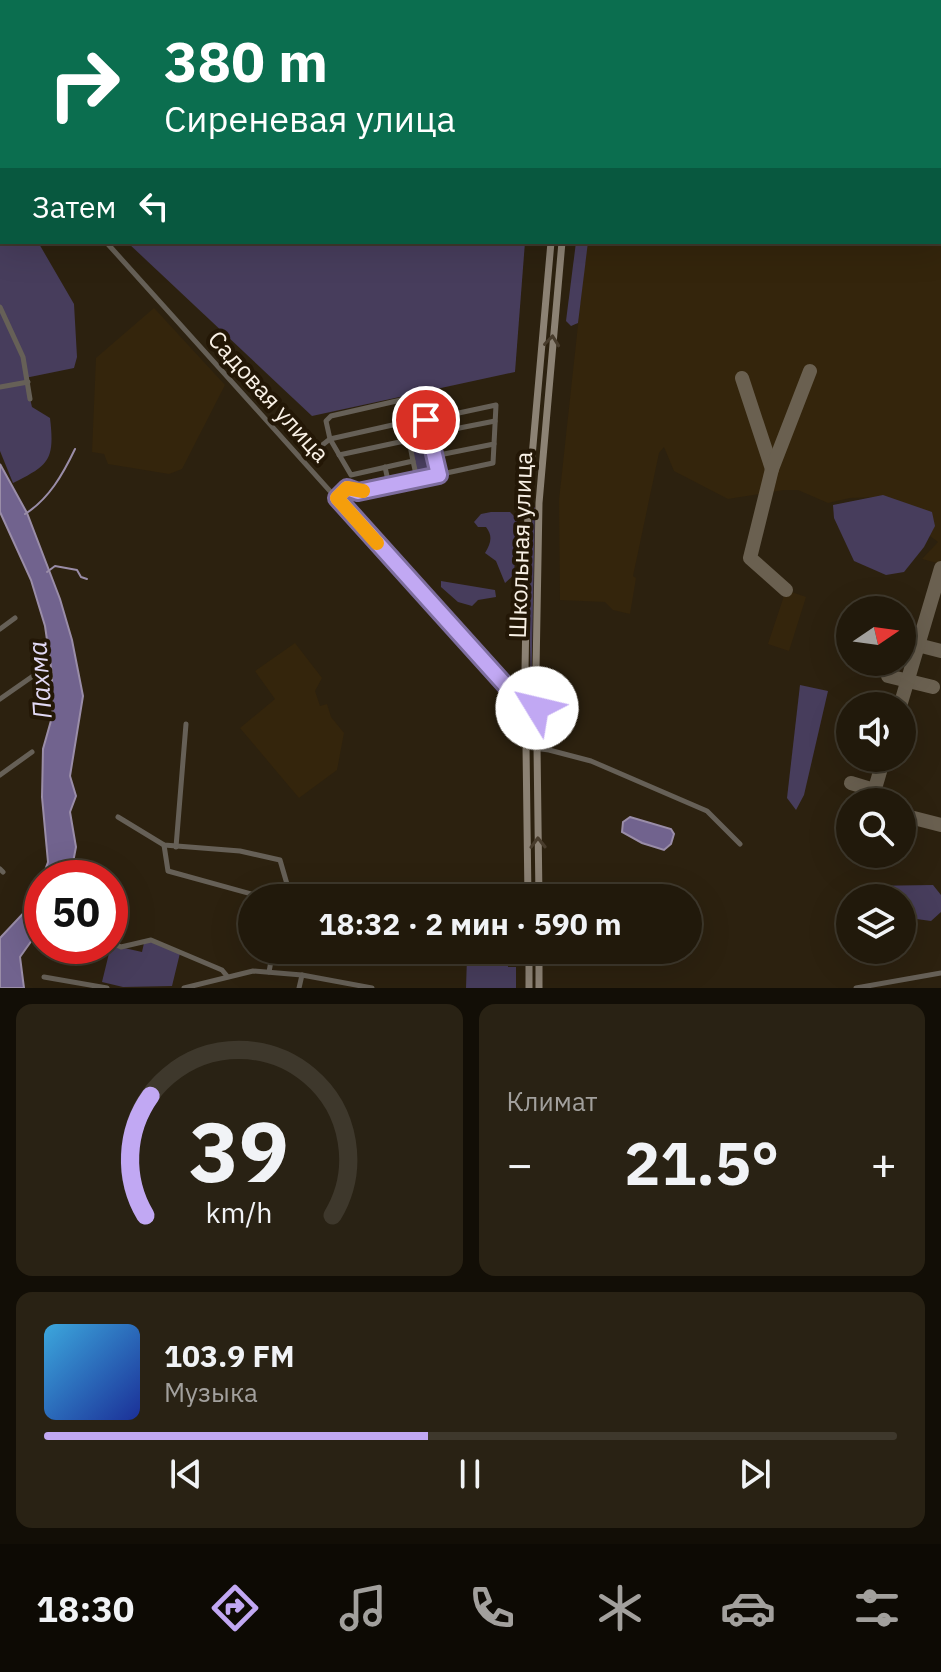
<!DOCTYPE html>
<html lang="ru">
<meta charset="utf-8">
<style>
:root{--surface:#21190b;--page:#292214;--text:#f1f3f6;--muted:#a2a09d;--line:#3e382c;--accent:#c1a8f3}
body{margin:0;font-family:"IBM Plex Sans",sans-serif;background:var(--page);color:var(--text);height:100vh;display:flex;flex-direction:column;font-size:30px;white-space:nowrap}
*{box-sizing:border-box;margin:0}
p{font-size:26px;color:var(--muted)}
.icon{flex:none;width:44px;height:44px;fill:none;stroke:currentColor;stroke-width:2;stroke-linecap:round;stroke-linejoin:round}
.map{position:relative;height:988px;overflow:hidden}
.panel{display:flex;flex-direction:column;gap:16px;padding:16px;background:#120e06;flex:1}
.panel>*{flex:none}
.hud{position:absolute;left:0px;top:0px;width:942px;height:244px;box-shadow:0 8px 32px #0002,0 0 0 2px var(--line);background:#0b6e4f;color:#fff;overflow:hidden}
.needle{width:52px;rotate:77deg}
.controls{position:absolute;left:836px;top:596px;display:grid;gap:16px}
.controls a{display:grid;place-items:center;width:80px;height:80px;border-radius:50%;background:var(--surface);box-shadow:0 8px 32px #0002,0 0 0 2px var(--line);font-size:40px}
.speed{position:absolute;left:24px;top:860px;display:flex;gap:16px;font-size:40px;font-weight:700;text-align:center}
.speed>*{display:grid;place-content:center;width:104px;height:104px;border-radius:50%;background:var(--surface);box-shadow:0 8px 32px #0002,0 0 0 2px var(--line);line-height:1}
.speed .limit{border:12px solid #d22;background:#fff;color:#111}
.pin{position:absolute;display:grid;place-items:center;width:68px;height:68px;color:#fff;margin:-34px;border:4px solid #fff;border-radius:50%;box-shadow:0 2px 8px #0007}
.me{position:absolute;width:88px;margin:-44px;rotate:306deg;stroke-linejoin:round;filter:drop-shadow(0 0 6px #0008)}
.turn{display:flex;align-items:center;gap:28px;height:168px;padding:0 32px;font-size:36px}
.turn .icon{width:104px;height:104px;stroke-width:2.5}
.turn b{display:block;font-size:56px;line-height:68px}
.then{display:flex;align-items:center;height:76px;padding:0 32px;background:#0003;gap:16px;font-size:30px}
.big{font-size:60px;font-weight:700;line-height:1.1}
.panel .card{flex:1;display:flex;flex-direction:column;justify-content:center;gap:12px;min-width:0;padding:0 28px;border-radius:16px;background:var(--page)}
.panel .dial{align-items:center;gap:0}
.dial svg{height:208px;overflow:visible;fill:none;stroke:var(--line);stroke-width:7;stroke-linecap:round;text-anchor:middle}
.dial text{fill:var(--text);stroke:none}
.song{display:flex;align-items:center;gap:24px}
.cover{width:96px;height:96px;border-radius:12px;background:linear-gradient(135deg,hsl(200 70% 55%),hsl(230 70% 35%))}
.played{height:8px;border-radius:4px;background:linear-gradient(90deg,var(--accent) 45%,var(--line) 45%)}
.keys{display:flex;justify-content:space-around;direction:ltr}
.heat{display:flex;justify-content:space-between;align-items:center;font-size:44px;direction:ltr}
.panel .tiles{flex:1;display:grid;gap:16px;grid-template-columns:1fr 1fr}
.card:last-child{grid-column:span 2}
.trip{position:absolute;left:238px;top:884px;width:464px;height:80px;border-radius:40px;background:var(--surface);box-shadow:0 8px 32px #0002,0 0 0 2px var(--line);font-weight:700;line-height:80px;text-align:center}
.tabs{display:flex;height:128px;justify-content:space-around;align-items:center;background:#0d0a04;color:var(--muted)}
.tabs .icon{width:56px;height:56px}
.tabs .active{color:var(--accent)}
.tabs b{font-size:36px;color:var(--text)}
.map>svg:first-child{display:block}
.built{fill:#34250c}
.green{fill:#473d5c}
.water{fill:#71638e;stroke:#9a8da8;stroke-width:2}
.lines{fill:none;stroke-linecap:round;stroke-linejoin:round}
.stream{stroke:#9a8da8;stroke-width:2}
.taxiway{stroke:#6a6050;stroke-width:14}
.minor{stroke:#666057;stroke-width:5}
.secondary{stroke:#8c8274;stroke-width:7}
.oneway{stroke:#483c2c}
.route-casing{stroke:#7d6d9e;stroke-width:20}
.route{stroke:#c1a8f3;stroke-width:14}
.slow{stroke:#f59e0b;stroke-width:14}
.labels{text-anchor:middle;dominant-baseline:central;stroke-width:8;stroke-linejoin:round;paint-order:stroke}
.street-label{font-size:24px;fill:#f8f0e5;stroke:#231706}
.water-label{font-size:26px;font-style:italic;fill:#e2d9f5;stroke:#231706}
</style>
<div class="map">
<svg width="941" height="988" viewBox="0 0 941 988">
<rect width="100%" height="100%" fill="#2c210f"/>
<!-- built -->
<g class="built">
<path d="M616,0H941V564L922,559L938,542L879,497L850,498L828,503L798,490H784L728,499L674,471L664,447L659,453L633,576L636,578L630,614L613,610L605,602L560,600L559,500L587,242H940V2H616Z"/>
<path d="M154,308L225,385L182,469L169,474L108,464L104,454L92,452L96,358Z"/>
<path d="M786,590L806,597L789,651L768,644Z"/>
<path d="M295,643L322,678L315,691L320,706L327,704L331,717L344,733L337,770L299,798L240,728L275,699L255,671Z"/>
</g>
<!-- green -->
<g class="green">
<path d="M0,177L2,242H38L74,304L77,357L74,368L25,378L32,407L50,418C55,460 49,465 13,483L0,451Z"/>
<path d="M127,242H525L515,372L312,416Z"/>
<path d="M576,242H588L578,323L571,326L566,321Z"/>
<path d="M425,423L435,467L415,472L408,427Z"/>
<path d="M883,495L932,512L935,526L924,547L904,572L886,575L854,561L834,518L833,505Z"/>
<path d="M533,506L535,508L531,698L529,593Z"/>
<path d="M491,512H510L517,519L514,575L505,583L496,561L485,553C491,543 493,536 486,527H478L474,522L481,514Z"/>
<path d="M441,581L495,590L496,597L478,600L472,606L458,602L441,587Z"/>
<path d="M800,685L828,691L804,795L796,810L787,798Z"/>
<path d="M933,885L941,895V912L931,921L902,917V898H872L865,886Z"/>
<path d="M155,941L180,953L172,986L123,987L102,982L111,945L142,952L144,943Z"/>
<path d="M473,950H484V953L508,952V967H516V988H466L467,957H472Z"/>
</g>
<!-- water -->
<g class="water">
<path d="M0,464L27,513L60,599L72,640L83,696L70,776L76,796L70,812L76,847L70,878H42V926L20,957L24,988H0V938L33,903L48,862L42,797L43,749L52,717V674L45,626L31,580L0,512Z"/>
<path d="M630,817L671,829L674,834L671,844L664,850L642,843L622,832L623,822Z"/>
</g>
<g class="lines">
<!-- stream -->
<g class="stream">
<path d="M0,111L2,113"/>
<path d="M25,514C49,499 63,474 75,449"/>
<path d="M47,572L55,566L77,570L81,577L87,579"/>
</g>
<!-- taxiway -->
<g class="taxiway">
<path d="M742,378L772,469"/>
<path d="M786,590L750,558L772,469L810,371"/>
<path d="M902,641L941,651"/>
<path d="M888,676L933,687"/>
<path d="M900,706L941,568"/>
<path d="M851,783L874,790"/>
<path d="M871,802L884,758"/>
<path d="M902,815L941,825"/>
</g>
<!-- minor -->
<g class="minor">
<path d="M96,0L97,2"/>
<path d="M321,0L322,2"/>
<path d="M409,0V2"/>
<path d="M496,0V2"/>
<path d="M262,2L272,0"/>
<path d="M0,55H2"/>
<path d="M0,101L2,103"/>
<path d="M0,158L2,159"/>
<path d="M106,242L525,708"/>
<path d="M0,307L23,357L30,399"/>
<path d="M0,387L28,382"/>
<path d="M421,397L439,475"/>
<path d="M401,400L413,461L351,475L330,439L326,421L331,416Z"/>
<path d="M426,420L496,405L494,444L434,456"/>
<path d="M429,434L495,421"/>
<path d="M339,455L409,440"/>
<path d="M303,460L330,439L406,422"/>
<path d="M413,461L417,479"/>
<path d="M385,467L389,485"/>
<path d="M337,498L347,488L358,492L493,463L494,444"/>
<path d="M0,629L15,618"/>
<path d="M504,682L517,681L525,671"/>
<path d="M0,699L33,676"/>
<path d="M526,747L549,750L591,761L707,811L740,844"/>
<path d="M0,775L32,752"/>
<path d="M118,817L164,845L240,851L280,860L287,884L284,898"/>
<path d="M164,845L168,871L266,898"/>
<path d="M176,847L186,724"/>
<path d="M0,869L3,872"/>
<path d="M110,942L121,947L151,940L222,970L227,976"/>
<path d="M269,972L273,950"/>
<path d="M44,977L107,988"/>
<path d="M184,988L253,971L302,975L372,988"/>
<path d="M299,988L302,975"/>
<path d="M856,988L941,973"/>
</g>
<!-- secondary -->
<g class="secondary">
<path d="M578,2V0"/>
<path d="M589,2L590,0"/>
<path d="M528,898L525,670L528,502L551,242"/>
<path d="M539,898L536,670L539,503L562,242"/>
<path d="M529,950V988"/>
<path d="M539,950V988"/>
</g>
</g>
<!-- one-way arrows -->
<defs><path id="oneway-chevron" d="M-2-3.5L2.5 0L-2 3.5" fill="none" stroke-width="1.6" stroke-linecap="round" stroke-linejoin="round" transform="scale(2)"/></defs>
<g class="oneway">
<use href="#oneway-chevron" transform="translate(552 341) rotate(-84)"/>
<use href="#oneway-chevron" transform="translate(538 843) rotate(-91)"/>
</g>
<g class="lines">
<defs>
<path id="route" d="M426,420L439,475L358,492L347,488L337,498L526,708H537"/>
</defs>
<!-- route casing -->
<use href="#route" class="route-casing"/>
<!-- route -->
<use href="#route" class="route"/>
<!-- slow -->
<path class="slow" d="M363,491L347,488L337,498L377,543"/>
</g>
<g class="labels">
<!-- street labels -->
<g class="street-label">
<text transform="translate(269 396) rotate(48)">Садовая улица</text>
<text transform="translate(520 545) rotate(-88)">Школьная улица</text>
</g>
<!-- water labels -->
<g class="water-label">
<text transform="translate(39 680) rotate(-94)">Пахма</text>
</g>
</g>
</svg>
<div class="controls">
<a><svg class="needle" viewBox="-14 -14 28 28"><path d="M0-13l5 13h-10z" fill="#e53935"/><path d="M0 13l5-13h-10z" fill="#a2a09d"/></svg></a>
<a><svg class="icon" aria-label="sound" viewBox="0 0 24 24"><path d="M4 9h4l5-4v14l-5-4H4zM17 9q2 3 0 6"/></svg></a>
<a><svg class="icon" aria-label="search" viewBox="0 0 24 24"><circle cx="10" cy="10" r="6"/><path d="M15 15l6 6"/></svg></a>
<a><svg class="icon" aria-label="layers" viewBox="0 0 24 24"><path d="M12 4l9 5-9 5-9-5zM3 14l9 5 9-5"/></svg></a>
</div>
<div class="speed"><div class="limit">50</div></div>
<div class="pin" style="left:426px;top:420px;background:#d93025"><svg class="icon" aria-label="arrive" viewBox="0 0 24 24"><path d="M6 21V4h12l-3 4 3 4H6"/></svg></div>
<svg class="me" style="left:537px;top:708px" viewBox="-20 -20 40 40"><circle r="19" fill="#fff"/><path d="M0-13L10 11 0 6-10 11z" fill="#c1a8f3"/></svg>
<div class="trip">18:32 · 2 мин · 590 m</div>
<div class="hud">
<div class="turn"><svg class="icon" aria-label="right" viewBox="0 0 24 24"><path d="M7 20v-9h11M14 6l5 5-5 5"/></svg><div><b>380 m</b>Сиреневая улица</div></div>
<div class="then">Затем<svg class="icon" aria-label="left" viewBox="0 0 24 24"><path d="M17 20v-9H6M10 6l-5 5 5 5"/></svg></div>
</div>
</div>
<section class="panel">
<div class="tiles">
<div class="card dial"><svg viewBox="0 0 100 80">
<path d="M14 69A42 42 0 1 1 86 69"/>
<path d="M14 69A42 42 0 0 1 16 23" stroke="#c1a8f3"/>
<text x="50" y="56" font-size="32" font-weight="700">39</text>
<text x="50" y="72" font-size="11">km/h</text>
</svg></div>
<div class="card"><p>Климат</p>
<div class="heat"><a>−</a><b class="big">21.5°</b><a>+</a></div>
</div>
<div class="card">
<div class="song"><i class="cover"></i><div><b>103.9 FM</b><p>Музыка</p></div></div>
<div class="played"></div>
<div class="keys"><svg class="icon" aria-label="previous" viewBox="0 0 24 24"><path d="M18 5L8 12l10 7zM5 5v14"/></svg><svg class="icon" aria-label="pause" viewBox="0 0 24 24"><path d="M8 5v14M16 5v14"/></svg><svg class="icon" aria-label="next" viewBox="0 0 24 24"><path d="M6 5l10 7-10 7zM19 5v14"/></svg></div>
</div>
</div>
</section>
<nav class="tabs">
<b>18:30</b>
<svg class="icon active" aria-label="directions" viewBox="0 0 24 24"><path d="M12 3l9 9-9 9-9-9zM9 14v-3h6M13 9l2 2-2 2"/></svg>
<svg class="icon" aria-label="music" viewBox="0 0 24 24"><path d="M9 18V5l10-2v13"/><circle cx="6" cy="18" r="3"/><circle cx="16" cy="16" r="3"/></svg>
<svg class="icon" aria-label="phone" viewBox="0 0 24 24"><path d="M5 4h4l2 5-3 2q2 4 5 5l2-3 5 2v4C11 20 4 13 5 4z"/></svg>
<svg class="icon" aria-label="climate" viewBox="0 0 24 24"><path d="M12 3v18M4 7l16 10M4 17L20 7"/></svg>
<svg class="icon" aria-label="car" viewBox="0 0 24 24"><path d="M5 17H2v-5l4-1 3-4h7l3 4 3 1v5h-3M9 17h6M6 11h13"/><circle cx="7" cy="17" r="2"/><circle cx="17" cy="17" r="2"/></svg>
<svg class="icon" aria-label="filters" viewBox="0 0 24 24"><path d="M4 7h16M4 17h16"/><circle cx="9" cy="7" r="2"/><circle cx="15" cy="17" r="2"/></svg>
</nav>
